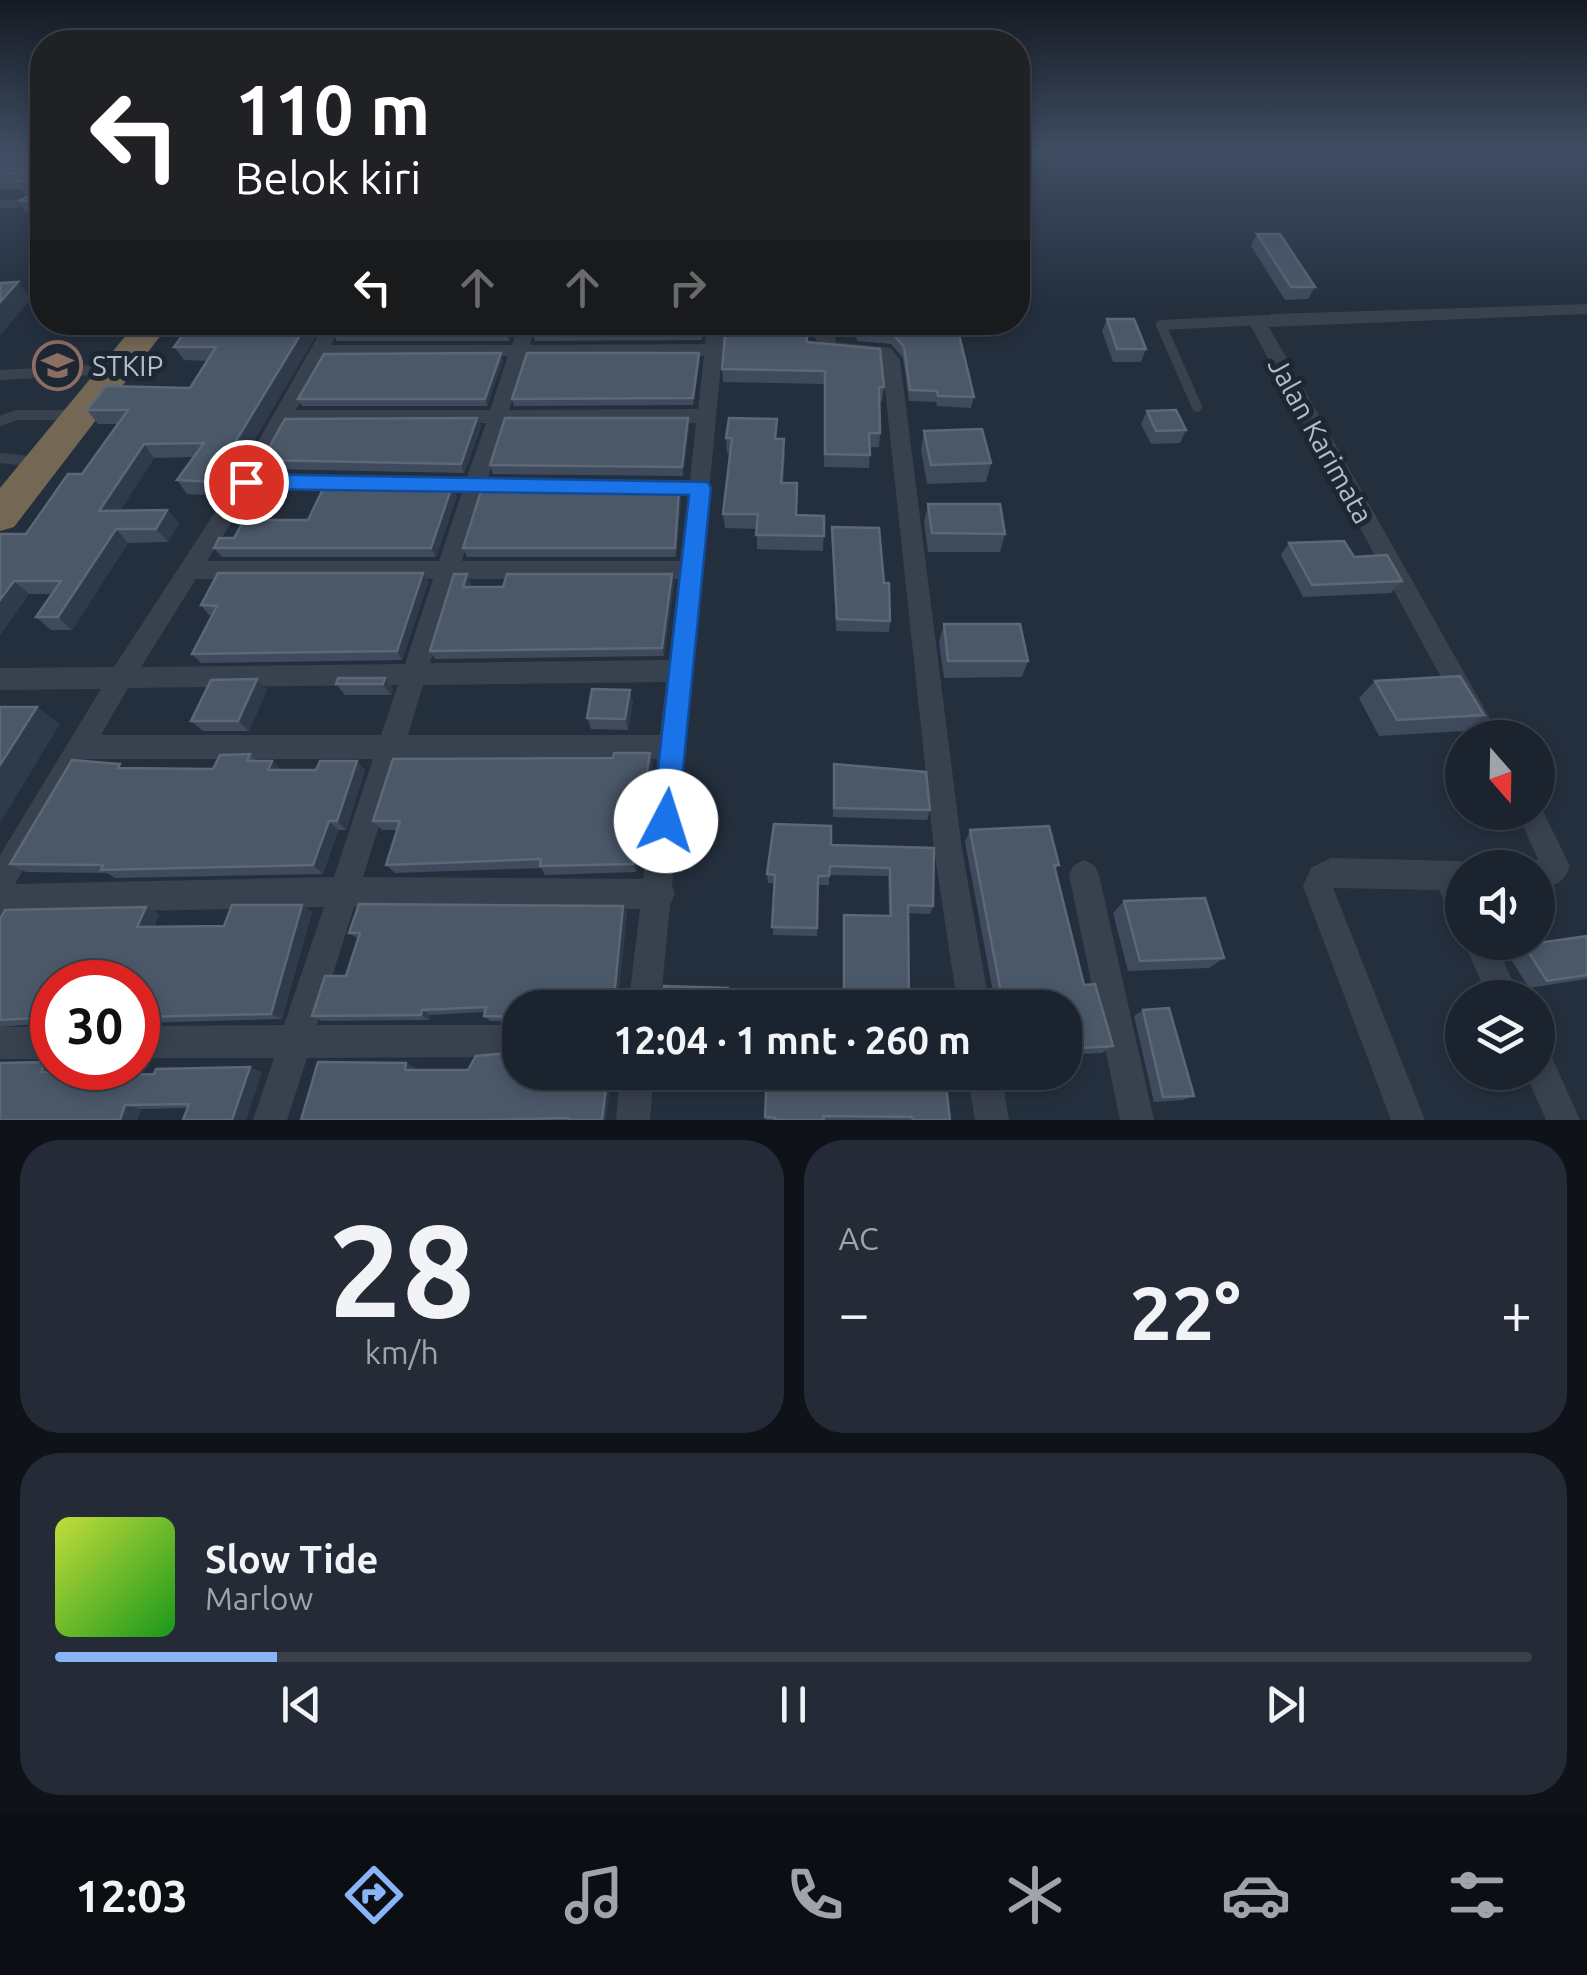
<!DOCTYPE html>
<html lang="id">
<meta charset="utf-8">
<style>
:root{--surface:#1b232e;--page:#242b36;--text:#f1f3f6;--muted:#a0a4aa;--line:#39404a;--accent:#8ab4f8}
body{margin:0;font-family:Ubuntu,sans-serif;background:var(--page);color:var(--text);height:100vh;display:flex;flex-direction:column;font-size:38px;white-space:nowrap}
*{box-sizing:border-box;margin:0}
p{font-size:32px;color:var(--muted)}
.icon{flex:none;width:55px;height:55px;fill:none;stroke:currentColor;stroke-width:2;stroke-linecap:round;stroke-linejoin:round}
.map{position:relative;height:1120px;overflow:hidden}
.drawer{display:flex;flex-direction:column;gap:20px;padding:20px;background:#0f1319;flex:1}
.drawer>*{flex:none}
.hud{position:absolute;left:30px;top:30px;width:1000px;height:305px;border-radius:40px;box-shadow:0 5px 15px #0003,0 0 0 2px var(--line);background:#202124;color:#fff;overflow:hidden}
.needle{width:65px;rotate:160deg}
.fabs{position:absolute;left:1445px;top:720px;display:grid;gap:20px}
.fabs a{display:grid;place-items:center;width:110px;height:110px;border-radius:50%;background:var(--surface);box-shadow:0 5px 15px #0003,0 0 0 2px var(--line);font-size:50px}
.speed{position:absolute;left:30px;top:960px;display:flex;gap:20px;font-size:50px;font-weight:700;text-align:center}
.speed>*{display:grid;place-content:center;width:130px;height:130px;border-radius:50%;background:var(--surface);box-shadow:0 5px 15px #0003,0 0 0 2px var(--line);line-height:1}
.speed .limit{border:15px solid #d22;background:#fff;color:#111}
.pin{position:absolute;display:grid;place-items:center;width:85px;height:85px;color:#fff;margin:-42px;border:5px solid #fff;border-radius:50%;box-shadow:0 2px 10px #0007}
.me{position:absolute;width:110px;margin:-55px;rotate:5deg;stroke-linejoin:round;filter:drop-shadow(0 0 8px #0008)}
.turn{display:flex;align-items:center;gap:35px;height:210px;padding:0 40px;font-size:45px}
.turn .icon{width:130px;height:130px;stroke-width:2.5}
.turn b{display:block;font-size:70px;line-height:85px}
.lanes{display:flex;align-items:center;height:95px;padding:0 40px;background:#0003;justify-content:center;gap:50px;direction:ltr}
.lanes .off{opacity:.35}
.big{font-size:75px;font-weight:700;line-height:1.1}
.drawer .widget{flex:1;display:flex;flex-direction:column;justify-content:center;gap:15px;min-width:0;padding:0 35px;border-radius:40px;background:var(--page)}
.drawer .dial{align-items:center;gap:0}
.dial b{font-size:130px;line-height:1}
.song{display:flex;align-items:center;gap:30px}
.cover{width:120px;height:120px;border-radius:15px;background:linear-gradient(135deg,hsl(70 70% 55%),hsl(120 70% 35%))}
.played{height:10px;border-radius:5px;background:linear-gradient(90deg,var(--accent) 15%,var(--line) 15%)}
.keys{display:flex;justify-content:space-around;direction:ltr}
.heat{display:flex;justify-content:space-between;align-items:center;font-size:55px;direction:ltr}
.drawer .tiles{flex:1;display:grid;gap:20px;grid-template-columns:1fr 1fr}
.widget:last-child{grid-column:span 2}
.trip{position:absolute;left:502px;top:990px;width:580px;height:100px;border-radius:40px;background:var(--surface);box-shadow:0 5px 15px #0003,0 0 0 2px var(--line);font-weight:700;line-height:100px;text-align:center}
.tab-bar{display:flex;height:160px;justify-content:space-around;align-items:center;background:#0b0e12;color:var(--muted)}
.tab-bar .icon{width:70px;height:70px}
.tab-bar .current{color:var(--accent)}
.tab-bar b{font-size:45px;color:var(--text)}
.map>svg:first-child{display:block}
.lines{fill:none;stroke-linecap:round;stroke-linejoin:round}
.lane-far1{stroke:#38414e;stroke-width:8}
.lane{stroke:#38414e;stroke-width:10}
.street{fill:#38414e;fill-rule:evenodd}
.highway{fill:#746855;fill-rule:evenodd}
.wall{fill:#3f4b5c}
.shaded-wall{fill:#2f3b4b}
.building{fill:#4b5868;stroke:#5c6777;stroke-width:2.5}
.route{fill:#1a73e8;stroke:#114b97;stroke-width:2.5}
.labels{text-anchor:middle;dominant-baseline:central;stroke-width:10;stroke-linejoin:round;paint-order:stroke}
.poi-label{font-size:28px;fill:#b4bcc9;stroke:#1d2633;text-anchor:start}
.street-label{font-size:28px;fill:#b4bcc9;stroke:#1d2633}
</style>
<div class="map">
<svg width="1587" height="1120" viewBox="0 0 1587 1120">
<rect width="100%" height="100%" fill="#242f3e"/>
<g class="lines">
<!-- lane-far1 -->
<path class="lane-far1" d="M0,204L42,203"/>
<!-- lane -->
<g class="lane">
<path d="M0,375L113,369"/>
<path d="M1197,407L1161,325L1265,320"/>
<path d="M0,421L17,415H75"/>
<path d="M0,458L38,462"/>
</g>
<!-- street -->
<g class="street">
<path d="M1018,153L1042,152L1049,156L1042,160L1018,161Z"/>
<path d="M1587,304V314L1269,327L1501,738H1474L1250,325L1271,314Z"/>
<path d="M326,322H343L331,345H512L519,322H537L530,345L705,344L707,322H725L672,886L675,894L670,905L660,1008H628L640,909L354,907L317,1025H520V1057L307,1058L287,1120H253L274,1058H138V1026L284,1025L324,907L0,914V855L101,689L0,690V668L114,667L238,477ZM508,356L490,410H296L325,357ZM526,356H704L698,409L509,410ZM486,423L467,477L260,475L288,424ZM505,423H696L690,480L488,478ZM252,490L462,492L439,561H207ZM483,493L688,495L680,561H462ZM196,579H433L405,664L141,667ZM456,579H678L669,660L430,663ZM666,682L660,735H408L423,685ZM398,685L381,735H101L128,688ZM87,759H373L334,877L15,884ZM400,759H657L643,879L363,877Z"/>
<path d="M814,322H832L836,342L891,348L900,360L962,849L990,1008H958L934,849L882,361L879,357L824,351L814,337Z"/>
<path d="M1538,801L1570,866C1564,882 1555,888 1538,887V868H1526L1538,859L1517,812H1538Z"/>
<path d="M1331,858L1460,861L1471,868H1462V922L1451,918L1439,890L1333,888L1425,1120H1391L1303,886L1311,868Z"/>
<path d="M1084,860L1094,865L1099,875L1154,1120H1120L1069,875L1074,865Z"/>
<path d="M1464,942H1495L1520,998H1488Z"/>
<rect x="0" y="1027" width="52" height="32"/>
<path d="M1538,1048L1550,1053L1580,1120H1546L1525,1072H1538Z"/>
<path d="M620,1072H654L650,1120H616Z"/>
<path d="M967,1072H1001L1009,1120H975Z"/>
</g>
<!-- highway -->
<path class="highway" d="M137,322H171L14,527L0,531V488Z"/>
</g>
<!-- wall -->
<g class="wall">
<path d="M0,151H42V215L29,216L18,201L29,196H27L21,189H0Z"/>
<path d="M1257,234L1315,287L1308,299L1285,300L1251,246Z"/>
<path d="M1107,319L1146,349L1141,362H1113L1102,331Z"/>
<path d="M192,322H324L221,496L187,494L177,480L194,457L154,458L120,511L167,510L179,523L168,542L128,543L72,630H51L36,617L52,594H29L0,635L26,534L82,474L118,424H98L87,410L190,388L208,361L184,360L174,347Z"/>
<path d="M333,322H517L509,341H337L330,328Z"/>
<path d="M532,322H704L702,340L535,341L531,328Z"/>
<path d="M855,322H956L974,397L971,408L937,406L936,402L909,401L903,358L891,344L857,341Z"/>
<path d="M807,342L884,387L882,401H879L880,433L879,447H870L869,468L824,467L825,384L723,382L722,369Z"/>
<path d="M699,353L700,360L693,405L514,406L512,399Z"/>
<path d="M503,360L487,406H302L298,399Z"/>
<path d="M1147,411L1186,430L1180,443L1151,444L1141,424Z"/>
<path d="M477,418L481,427L464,473L268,469L262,460Z"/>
<path d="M688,418L689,427L683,476L493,474L490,465Z"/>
<path d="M924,431L991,463L986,482L927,484L921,450Z"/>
<path d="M726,438L777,439L785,454L783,483L797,515L824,516L823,551L757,549V529L725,528L723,514L730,453H727Z"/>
<path d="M679,490L681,499L676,557H467L463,548Z"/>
<path d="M457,496L436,557H222L214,548L234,538L308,520Z"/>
<path d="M928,504L1005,534L1000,552H928L924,522Z"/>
<path d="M832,527L890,621L889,632L836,631Z"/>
<path d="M1289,543L1354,557L1402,581L1391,593L1303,597L1281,555Z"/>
<path d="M423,573L428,583L402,660L201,663L192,654L213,615H209L201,605Z"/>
<path d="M467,574L471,583L470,587L674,583L664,656L435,659L430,651Z"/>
<path d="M944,624L1028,661L1022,677L944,678L939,642Z"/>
<path d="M385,678L393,689L391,695H345L336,684Z"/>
<path d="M257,679L267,690L249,731H203L191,721Z"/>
<path d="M1375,681L1484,715L1464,731L1379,736L1359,698Z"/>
<path d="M633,701L628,730L591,729L587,718Z"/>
<path d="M650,753L653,763L636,872L545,875L541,868L395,873L386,865L397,830H382L373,821L613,758Z"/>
<path d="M250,754L257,761L282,770H316L357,761L365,770L346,830H338L323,874L115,878L107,873L26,872L10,864L126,768L213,769Z"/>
<path d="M833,774L930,810L927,820L833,817Z"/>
<path d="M970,830L1059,865L1055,870L1084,985L1113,1046L1102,1053L1065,1055V1008H996L965,842Z"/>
<path d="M831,845L934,848L933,906L930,914L908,913L909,1008H843L844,915L889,916L888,876L829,875V885H818L817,936L773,935L774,883H768L767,874Z"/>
<path d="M1124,901L1224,958L1209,968L1128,971L1113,913Z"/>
<path d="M623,906L627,913L617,1008H520L606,1120H301L415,1067L414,1070H468L518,1052L517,1022L490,1021L484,1016V1012L430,1015L429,1020L322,1021L312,1016L346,976L358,939L349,933Z"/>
<path d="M146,907L159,914L154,927L224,926L312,912L282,1019L138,1023V982H52V1030L38,1024L0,1027V919Z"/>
<path d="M1587,936V979L1529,988L1507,953L1524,945Z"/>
<path d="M1143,1010L1194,1096L1183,1100L1154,1102L1134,1016Z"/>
<path d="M52,1068H63L61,1072L117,1076L262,1072L188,1108L141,1109L137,1120Z"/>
<path d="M904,1078L950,1120H766L765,1117Z"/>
</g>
<!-- shaded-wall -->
<g class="shaded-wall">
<path d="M18,282L31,299L0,336V302Z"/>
<path d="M308,322H324L221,496L211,482Z"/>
<path d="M507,322H517L509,341L505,328Z"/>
<path d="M701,322H704L702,340L700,327Z"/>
<path d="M501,353L503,360L487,406L485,399Z"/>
<path d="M699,353L700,360L693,405V398Z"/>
<path d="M477,418L481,427L464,473L461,464Z"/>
<path d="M688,418L689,427L683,476L682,467Z"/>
<path d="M144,444L154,458L112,524L99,511Z"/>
<path d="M452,486L457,496L436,557L431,548Z"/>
<path d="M679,490L681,499L676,557L675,548Z"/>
<path d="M167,510L179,523L168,542L156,529Z"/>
<path d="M116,529L128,543L72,630L58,617Z"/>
<path d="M423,573L428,583L402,660L397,651Z"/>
<path d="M467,574L471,583L467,596L463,587Z"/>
<path d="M672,574L674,583L664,656L662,648Z"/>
<path d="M14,581L29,594L0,635V600Z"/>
<path d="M385,678L393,689L391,695L383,684Z"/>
<path d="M257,679L267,690L249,731L238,721Z"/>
<path d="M630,690L633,701L628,730L625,719Z"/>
<path d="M37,707L60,724L0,823V765Z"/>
<path d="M650,753L653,763L636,872L633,864Z"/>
<path d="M272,761L282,770H268Z"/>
<path d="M357,761L365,770L346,830L337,821Z"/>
<path d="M329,821L338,830L323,874L313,865Z"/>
<path d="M302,905L312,912L282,1019L271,1014Z"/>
<path d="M623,906L627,913L617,1008H613Z"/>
<path d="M146,907L159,914L151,934L137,927Z"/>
<path d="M422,1010L430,1015L429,1020L421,1015Z"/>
<path d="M46,1062L52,1064V1068H63L59,1077L41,1072Z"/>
<path d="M406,1063L415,1067L413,1074L405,1070Z"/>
<path d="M250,1067L262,1072L246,1120H232Z"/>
<path d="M608,1072H612L606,1120H602Z"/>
<path d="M125,1105L141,1109L137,1120H120Z"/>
</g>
<!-- building -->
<g class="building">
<path d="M0,151H42V200L18,201L37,192L36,182L16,181L23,173L0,174Z"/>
<path d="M1257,234H1280L1315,287H1291Z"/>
<path d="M18,282L0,302V283Z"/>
<path d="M1107,319H1134L1146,349H1117Z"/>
<path d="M192,322H308L211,482L177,480L204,443L144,444L99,511L167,510L156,529H116L58,617H36L61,581H14L0,600V534H26L68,474H82L128,410H87L106,386L190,388L216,347H174Z"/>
<path d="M333,322H507L505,328H330Z"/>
<path d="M532,322H701L700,327L531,328Z"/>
<path d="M726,322H807V342L880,349L884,387H879L880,433H869L870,455L825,454V371L722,369Z"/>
<path d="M857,322H956L974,397L938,396L937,391L910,390L904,347L893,334L858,330Z"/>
<path d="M501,353L485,399H298L324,354Z"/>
<path d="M527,353H699L693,398L512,399Z"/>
<path d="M1176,410L1186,430L1156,431L1147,411Z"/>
<path d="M477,418L461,464L262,460L285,419Z"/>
<path d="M505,418H688L682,467L490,465Z"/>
<path d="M729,418L777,419L775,439H784L781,483H797L796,515L824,516V536L756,535L758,514H723L732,438H726Z"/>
<path d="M982,429L991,463L931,465L924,431Z"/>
<path d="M325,485L452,486L431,548H214L219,538H234L244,520H308Z"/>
<path d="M482,488L679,490L675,548H463Z"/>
<path d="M928,504H1000L1005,534L932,533Z"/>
<path d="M832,527L879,528L884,583H889L890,621L837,619Z"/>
<path d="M1344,541L1354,557L1387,555L1402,581L1312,585L1289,543Z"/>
<path d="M218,573H423L397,651L192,654L217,606L201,605Z"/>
<path d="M454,574H467L463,587H503L507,574H672L662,648L430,651Z"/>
<path d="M944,624H1020L1028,661H948Z"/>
<path d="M1460,676L1484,715L1397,720L1375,681Z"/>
<path d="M338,678H385L383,684H336Z"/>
<path d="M257,679L238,721H191L211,680Z"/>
<path d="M592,689L630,690L625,719L587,718Z"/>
<path d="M0,707H37L0,765Z"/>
<path d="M614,753H650L633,864L540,866L541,859L386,865L400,821H373L393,759L613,758Z"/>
<path d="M250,754L247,761H272L268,770H316L320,761H357L337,821H329L313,865L101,870L103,865L10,864L72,760L120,764L118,768L213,769L220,755Z"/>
<path d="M834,764L926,772L930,810L834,808Z"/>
<path d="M774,824L831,826V845L934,848L933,906L908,905L909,1008H844V915L891,916L890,868L830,866L829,876H818L817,928L772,927L775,875L767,874Z"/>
<path d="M1049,826L1059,865H1054L1084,985L1095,984L1113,1046L1065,1049V1008H1004L970,830Z"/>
<path d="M1205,898L1224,958L1140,961L1124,901Z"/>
<path d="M359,904L623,906L613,1008H520V1072H608L602,1120H568V1118L489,1120H301L318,1062L406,1063L405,1070H468L476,1056L518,1052L517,1017L484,1016L486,1007L422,1010L421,1015L312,1016L325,976H346L360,933H349Z"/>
<path d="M232,905H302L271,1014L138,1017V982H52V1025L39,1026L35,1018L0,1020V919L5,910L146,907L137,927L224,926Z"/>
<path d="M1587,936V975L1547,981L1524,945Z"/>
<path d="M664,986L728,988L727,1008H662Z"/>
<path d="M1169,1008L1194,1096L1163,1097L1143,1010Z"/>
<path d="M46,1062L41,1072L102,1071L100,1076L154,1074L156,1069L250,1067L232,1120H183L189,1104L125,1105L120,1120H0V1063Z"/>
<path d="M767,1072H904V1078L945,1077L950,1120H913L912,1117L823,1116L824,1120H775V1118L765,1117Z"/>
</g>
<!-- sky -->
<linearGradient id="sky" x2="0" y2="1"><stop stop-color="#141a22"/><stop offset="0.49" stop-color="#3f4d63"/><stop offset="1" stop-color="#3f4d63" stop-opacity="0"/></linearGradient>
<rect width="1587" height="308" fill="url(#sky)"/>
<!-- route -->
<path class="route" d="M246,474L708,482L711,488L677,830L666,834L656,830L652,821L689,495L246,489L235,482Z"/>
<!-- icons -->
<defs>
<symbol id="university-ring" viewBox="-11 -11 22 22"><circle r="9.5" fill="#1d2633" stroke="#8d6e63" stroke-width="1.5"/><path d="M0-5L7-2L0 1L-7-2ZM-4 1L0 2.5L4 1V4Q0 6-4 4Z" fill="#8d6e63"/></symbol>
</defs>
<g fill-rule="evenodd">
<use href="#university-ring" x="30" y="338" width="55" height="55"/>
</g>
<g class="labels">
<!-- poi labels -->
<g class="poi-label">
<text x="92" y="365">STKIP</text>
</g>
<!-- street labels -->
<g class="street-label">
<text transform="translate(1321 440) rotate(61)">Jalan Karimata</text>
</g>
</g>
</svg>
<div class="fabs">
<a><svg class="needle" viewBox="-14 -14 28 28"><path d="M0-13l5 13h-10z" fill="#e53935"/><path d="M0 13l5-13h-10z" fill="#a0a4aa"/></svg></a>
<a><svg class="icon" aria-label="sound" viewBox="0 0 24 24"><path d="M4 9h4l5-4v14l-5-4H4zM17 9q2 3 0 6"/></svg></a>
<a><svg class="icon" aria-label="layers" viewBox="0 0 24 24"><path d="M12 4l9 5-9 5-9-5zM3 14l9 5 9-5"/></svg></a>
</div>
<div class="speed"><div class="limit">30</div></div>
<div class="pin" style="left:246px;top:482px;background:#d93025"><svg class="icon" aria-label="arrive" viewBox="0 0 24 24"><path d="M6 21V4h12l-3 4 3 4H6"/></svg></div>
<svg class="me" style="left:666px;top:821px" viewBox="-20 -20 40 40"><circle r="19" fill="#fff"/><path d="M0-13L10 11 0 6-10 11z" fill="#1a73e8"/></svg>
<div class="trip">12:04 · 1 mnt · 260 m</div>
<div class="hud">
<div class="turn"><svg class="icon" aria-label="left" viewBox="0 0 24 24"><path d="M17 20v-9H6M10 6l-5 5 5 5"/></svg><div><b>110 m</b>Belok kiri</div></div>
<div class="lanes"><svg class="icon" aria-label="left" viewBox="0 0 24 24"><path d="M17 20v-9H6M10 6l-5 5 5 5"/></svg><svg class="icon off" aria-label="ahead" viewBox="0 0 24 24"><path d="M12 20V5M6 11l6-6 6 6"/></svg><svg class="icon off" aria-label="ahead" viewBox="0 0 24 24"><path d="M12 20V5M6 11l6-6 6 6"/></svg><svg class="icon off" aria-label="right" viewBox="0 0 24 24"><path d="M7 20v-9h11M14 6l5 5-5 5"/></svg></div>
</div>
</div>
<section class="drawer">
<div class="tiles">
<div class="widget dial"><b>28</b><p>km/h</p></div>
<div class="widget"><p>AC</p>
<div class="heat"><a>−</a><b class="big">22°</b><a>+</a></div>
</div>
<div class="widget">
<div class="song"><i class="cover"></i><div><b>Slow Tide</b><p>Marlow</p></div></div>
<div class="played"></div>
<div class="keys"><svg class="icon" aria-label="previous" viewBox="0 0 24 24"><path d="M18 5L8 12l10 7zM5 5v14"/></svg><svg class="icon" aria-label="pause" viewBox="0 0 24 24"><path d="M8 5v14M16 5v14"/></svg><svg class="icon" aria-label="next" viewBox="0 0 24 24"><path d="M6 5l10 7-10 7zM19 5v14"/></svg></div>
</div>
</div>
</section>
<nav class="tab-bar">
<b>12:03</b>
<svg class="icon current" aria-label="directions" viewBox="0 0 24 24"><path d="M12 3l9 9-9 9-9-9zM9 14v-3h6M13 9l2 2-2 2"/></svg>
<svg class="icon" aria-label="music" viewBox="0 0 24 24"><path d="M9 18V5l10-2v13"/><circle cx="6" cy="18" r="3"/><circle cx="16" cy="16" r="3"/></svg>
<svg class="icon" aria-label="phone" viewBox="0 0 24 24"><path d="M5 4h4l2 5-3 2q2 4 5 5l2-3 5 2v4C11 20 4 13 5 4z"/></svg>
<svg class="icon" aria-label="climate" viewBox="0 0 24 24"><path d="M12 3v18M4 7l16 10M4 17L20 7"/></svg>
<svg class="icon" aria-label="car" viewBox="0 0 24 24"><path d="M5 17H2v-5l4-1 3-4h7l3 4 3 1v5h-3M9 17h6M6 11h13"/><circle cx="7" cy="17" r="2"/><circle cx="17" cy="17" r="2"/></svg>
<svg class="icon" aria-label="filters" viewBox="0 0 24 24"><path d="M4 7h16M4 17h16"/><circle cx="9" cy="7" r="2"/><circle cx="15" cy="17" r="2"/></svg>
</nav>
